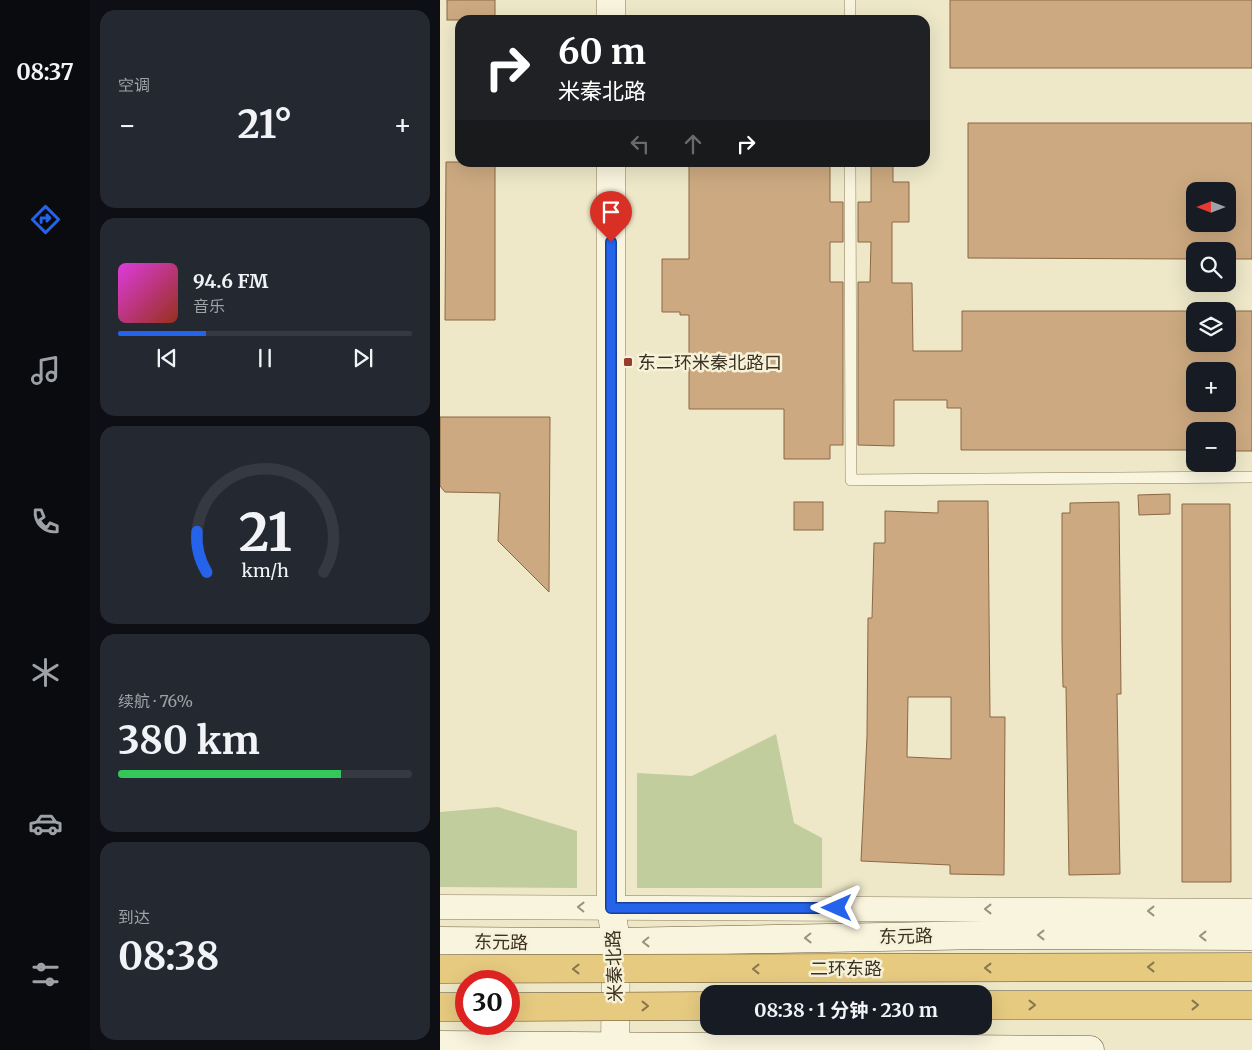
<!DOCTYPE html>
<html lang="zh">
<meta charset="utf-8">
<style>
:root{--surface:#171b24;--page:#242831;--text:#f1f3f6;--muted:#9ea1a6;--line:#363941;--accent:#2563eb}
body{margin:0;font-family:Merriweather,"Noto Sans SC",serif;background:var(--page);color:var(--text);height:100vh;display:flex;flex-direction:column;font-size:19px;white-space:nowrap}
*{box-sizing:border-box;margin:0}
p{font-size:16px;color:var(--muted)}
.icon{flex:none;width:28px;height:28px;fill:none;stroke:currentColor;stroke-width:2;stroke-linecap:round;stroke-linejoin:round}
.map{position:relative;flex:1;overflow:hidden}
.sheet{display:flex;flex-direction:column;gap:10px;padding:10px;background:#0d0f14;width:350px}
.sheet>*{flex:none}
.top-card{position:absolute;left:15px;top:15px;width:475px;height:152px;border-radius:15px;box-shadow:0 5px 20px #0002;background:#202124;color:#fff;overflow:hidden}
.needle{width:32px;rotate:270deg}
.fabs{position:absolute;left:746px;top:182px;display:grid;gap:10px}
.fabs a{display:grid;place-items:center;width:50px;height:50px;border-radius:10px;background:var(--surface);box-shadow:0 5px 20px #0002;font-size:25px}
.speed{position:absolute;left:15px;top:970px;display:flex;gap:10px;font-size:25px;font-weight:700;text-align:center}
.speed>*{display:grid;place-content:center;width:65px;height:65px;border-radius:50%;background:var(--surface);box-shadow:0 5px 20px #0002;line-height:1}
.speed .limit{border:8px solid #d22;background:#fff;color:#111}
.pin{position:absolute;display:grid;place-items:center;width:42px;height:42px;color:#fff;margin:-51px -21px;border-radius:50% 50% 50% 0;rotate:-45deg;box-shadow:0 0 5px #0007}
.pin .icon{rotate:45deg}
.me{position:absolute;width:55px;margin:-28px;rotate:270deg;stroke-linejoin:round;filter:drop-shadow(0 0 4px #0008)}
.turn{display:flex;align-items:center;gap:18px;height:105px;padding:0 20px;font-size:22px}
.turn .icon{width:65px;height:65px;stroke-width:2.5}
.turn b{display:block;font-size:35px;line-height:42px}
.lanes{display:flex;align-items:center;height:48px;padding:0 20px;background:#0003;justify-content:center;gap:25px;direction:ltr}
.lanes .off{opacity:.35}
.big{font-size:38px;font-weight:700;line-height:1.1}
.sheet .tile{flex:1;display:flex;flex-direction:column;justify-content:center;gap:8px;min-width:0;padding:0 18px;border-radius:15px;background:var(--page)}
.sheet .dial{align-items:center;gap:0}
.dial svg{height:130px;overflow:visible;fill:none;stroke:var(--line);stroke-width:7;stroke-linecap:round;text-anchor:middle}
.dial text{fill:var(--text);stroke:none}
.song{display:flex;align-items:center;gap:15px}
.cover{width:60px;height:60px;border-radius:8px;background:linear-gradient(135deg,hsl(300 70% 55%),hsl(10 70% 35%))}
.played{height:5px;border-radius:2px;background:linear-gradient(90deg,var(--accent) 30%,var(--line) 30%)}
.keys{display:flex;justify-content:space-around;direction:ltr}
.heat{display:flex;justify-content:space-between;align-items:center;font-size:28px;direction:ltr}
.charge{height:8px;border-radius:4px;background:linear-gradient(90deg,#34c759 76%,var(--line) 0)}
.trip{position:absolute;left:260px;top:985px;width:292px;height:50px;border-radius:15px;background:var(--surface);box-shadow:0 5px 20px #0002;font-weight:700;line-height:50px;text-align:center}
main{display:flex;flex:1;min-height:0}
.tab-bar{display:flex;flex-direction:column;width:90px;justify-content:space-around;align-items:center;background:#090b0e;color:var(--muted)}
.tab-bar .icon{width:35px;height:35px}
.tab-bar .current{color:var(--accent)}
.tab-bar b{font-size:22px;color:var(--text)}
.map>svg:first-child{display:block}
.green{fill:#c1cd9d}
.building{fill:#cca980;stroke:#8a6844;fill-rule:evenodd}
.lines{fill:none;stroke-linecap:round;stroke-linejoin:round}
.service-casing{stroke:#8b7b5e;stroke-width:12}
.minor-casing{stroke:#8b7b5e;stroke-width:25}
.tertiary-casing{stroke:#8b7b5e;stroke-width:29}
.secondary-casing{stroke:#6d5c41;stroke-width:29}
.trunk-casing{stroke:#594932;stroke-width:29}
.service{stroke:#f9f4dd;stroke-width:11}
.minor{stroke:#f9f4dd;stroke-width:24}
.tertiary{stroke:#f9f4dd;stroke-width:28}
.secondary{stroke:#f9f4dd;stroke-width:28}
.trunk{stroke:#e6ca80;stroke-width:28}
.trunk-bridge-casing{stroke:#594932;stroke-width:29;stroke-linecap:butt}
.trunk-bridge{stroke:#e6ca80;stroke-width:28}
.oneway{stroke:#9a927f}
.oneway2{stroke:#88764c}
.route-casing{stroke:#184099;stroke-width:12}
.route{stroke:#2563eb;stroke-width:9}
.poi-dot{fill:#993b2e;stroke:#f6f1d9;stroke-width:2}
.labels{text-anchor:middle;dominant-baseline:central;stroke-width:5;stroke-linejoin:round;paint-order:stroke}
.poi-label{font-size:18px;fill:#3c3121;stroke:#f6f1d9;text-anchor:start}
.street-label{font-size:18px;fill:#3c3121;stroke:#f6f1d9}
</style>
<main>
<nav class="tab-bar">
<b>08:37</b>
<svg class="icon current" aria-label="directions" viewBox="0 0 24 24"><path d="M12 3l9 9-9 9-9-9zM9 14v-3h6M13 9l2 2-2 2"/></svg>
<svg class="icon" aria-label="music" viewBox="0 0 24 24"><path d="M9 18V5l10-2v13"/><circle cx="6" cy="18" r="3"/><circle cx="16" cy="16" r="3"/></svg>
<svg class="icon" aria-label="phone" viewBox="0 0 24 24"><path d="M5 4h4l2 5-3 2q2 4 5 5l2-3 5 2v4C11 20 4 13 5 4z"/></svg>
<svg class="icon" aria-label="climate" viewBox="0 0 24 24"><path d="M12 3v18M4 7l16 10M4 17L20 7"/></svg>
<svg class="icon" aria-label="car" viewBox="0 0 24 24"><path d="M5 17H2v-5l4-1 3-4h7l3 4 3 1v5h-3M9 17h6M6 11h13"/><circle cx="7" cy="17" r="2"/><circle cx="17" cy="17" r="2"/></svg>
<svg class="icon" aria-label="filters" viewBox="0 0 24 24"><path d="M4 7h16M4 17h16"/><circle cx="9" cy="7" r="2"/><circle cx="15" cy="17" r="2"/></svg>
</nav>
<section class="sheet">
<div class="tile"><p>空调</p>
<div class="heat"><a>−</a><b class="big">21°</b><a>+</a></div>
</div>
<div class="tile">
<div class="song"><i class="cover"></i><div><b>94.6 FM</b><p>音乐</p></div></div>
<div class="played"></div>
<div class="keys"><svg class="icon" aria-label="previous" viewBox="0 0 24 24"><path d="M18 5L8 12l10 7zM5 5v14"/></svg><svg class="icon" aria-label="pause" viewBox="0 0 24 24"><path d="M8 5v14M16 5v14"/></svg><svg class="icon" aria-label="next" viewBox="0 0 24 24"><path d="M6 5l10 7-10 7zM19 5v14"/></svg></div>
</div>
<div class="tile dial"><svg viewBox="0 0 100 80">
<path d="M14 69A42 42 0 1 1 86 69"/>
<path d="M14 69A42 42 0 0 1 8 44" stroke="#2563eb"/>
<text x="50" y="56" font-size="32" font-weight="700">21</text>
<text x="50" y="72" font-size="11">km/h</text>
</svg></div>
<div class="tile"><p>续航 · 76%</p><b class="big">380 km</b><div class="charge"></div></div>
<div class="tile"><p>到达</p><b class="big">08:38</b></div>
</section>
<div class="map">
<svg width="812" height="1050" viewBox="0 0 812 1050">
<rect width="100%" height="100%" fill="#eee8c9"/>
<!-- green -->
<g class="green">
<path d="M336,734L354,823L382,838V888H197V773L252,776Z"/>
<path d="M58,807L137,831V888L0,887V812Z"/>
</g>
<!-- building -->
<g class="building">
<rect x="7" y="0" width="48" height="20"/>
<rect x="510" y="0" width="302" height="68"/>
<path d="M528,123H812V259H788V251H755V259L528,258ZM755,191H788V224H755Z"/>
<path d="M6,162H55V320H5Z"/>
<path d="M249,162H390V202H403V242H390V282H403V445H390V459H344V409H249V315H240V312H222V259H249Z"/>
<path d="M431,162H453V182H469V222H452V283H472L473,351H522V311H767H755V344H788V311H812V451H788V431H755V450H521V408H507V400H454V446L418,445V282H430L431,242H418V202H431ZM755,371H788V404H755Z"/>
<path d="M0,417H110L109,592L58,541L60,493L5,492L0,486Z"/>
<path d="M730,494V514L699,515L698,495Z"/>
<path d="M498,501H548L550,717H565L564,875L510,874V865L421,861L427,736L428,618H432L434,543H445V511L498,513ZM468,697H511V759L467,757Z"/>
<rect x="354" y="502" width="29" height="28"/>
<path d="M679,502L681,694H677L680,874L629,875L626,687H623L622,640V513H630V503Z"/>
<path d="M742,504H790L791,882H742Z"/>
</g>
<g class="lines">
<defs>
<g id="service">
<path d="M410,0V20"/>
<path d="M410,162L411,480L812,477"/>
</g>
<path id="minor" d="M0,907L812,911"/>
<g id="tertiary">
<path d="M171,0V20"/>
<path d="M171,162V907L176,942L175,1050"/>
</g>
<g id="secondary">
<path d="M0,941L176,942L545,935L812,936"/>
<path d="M0,1045L650,1050"/>
</g>
<g id="trunk">
<path d="M544,1005H812"/>
<path d="M0,1007H26"/>
</g>
</defs>
<!-- service casing -->
<use href="#service" class="service-casing"/>
<!-- minor casing -->
<use href="#minor" class="minor-casing"/>
<!-- tertiary casing -->
<use href="#tertiary" class="tertiary-casing"/>
<!-- secondary casing -->
<use href="#secondary" class="secondary-casing"/>
<!-- trunk casing -->
<use href="#trunk" class="trunk-casing"/>
<!-- service -->
<use href="#service" class="service"/>
<!-- minor -->
<use href="#minor" class="minor"/>
<!-- tertiary -->
<use href="#tertiary" class="tertiary"/>
<!-- secondary -->
<use href="#secondary" class="secondary"/>
<!-- trunk -->
<use href="#trunk" class="trunk"/>
<defs>
<g id="trunk-bridge">
<path d="M0,969L812,967"/>
<path d="M69,1007L269,1006"/>
</g>
</defs>
<!-- trunk-bridge casing -->
<use href="#trunk-bridge" class="trunk-bridge-casing"/>
<!-- trunk-bridge -->
<use href="#trunk-bridge" class="trunk-bridge"/>
</g>
<!-- one-way arrows -->
<defs><path id="oneway-chevron" d="M-2-3.5L2.5 0L-2 3.5" fill="none" stroke-width="1.6" stroke-linecap="round" stroke-linejoin="round" transform="scale(1.25)"/></defs>
<g class="oneway">
<use href="#oneway-chevron" transform="translate(141 907) rotate(-179)"/>
<use href="#oneway-chevron" transform="translate(548 909) rotate(-180)"/>
<use href="#oneway-chevron" transform="translate(711 911) rotate(-180)"/>
<use href="#oneway-chevron" transform="translate(601 935) rotate(-180)"/>
<use href="#oneway-chevron" transform="translate(763 936) rotate(-180)"/>
<use href="#oneway-chevron" transform="translate(368 938) rotate(179)"/>
<use href="#oneway-chevron" transform="translate(206 942) rotate(179)"/>
</g>
<g class="oneway2">
<use href="#oneway-chevron" transform="translate(711 967) rotate(180)"/>
<use href="#oneway-chevron" transform="translate(548 968) rotate(180)"/>
<use href="#oneway-chevron" transform="translate(136 969) rotate(180)"/>
<use href="#oneway-chevron" transform="translate(316 969) rotate(180)"/>
<use href="#oneway-chevron" transform="translate(592 1005)"/>
<use href="#oneway-chevron" transform="translate(755 1005)"/>
<use href="#oneway-chevron" transform="translate(205 1006)"/>
</g>
<g class="lines">
<defs>
<path id="route" d="M171,242V908H397"/>
</defs>
<!-- route casing -->
<use href="#route" class="route-casing"/>
<!-- route -->
<use href="#route" class="route"/>
</g>
<!-- markers -->
<rect class="poi-dot" x="183" y="357" width="10" height="10" rx="2.5"/>
<g class="labels">
<!-- poi labels -->
<g class="poi-label">
<text x="198" y="362">东二环米秦北路口</text>
</g>
<!-- street labels -->
<g class="street-label">
<text transform="translate(466 936) rotate(-1)">东元路</text>
<text transform="translate(61 942) rotate(1)">东元路</text>
<text transform="translate(174 966) rotate(-92)">米秦北路</text>
<text x="406" y="968">二环东路</text>
</g>
</g>
</svg>
<div class="fabs">
<a><svg class="needle" viewBox="-14 -14 28 28"><path d="M0-13l5 13h-10z" fill="#e53935"/><path d="M0 13l5-13h-10z" fill="#9ea1a6"/></svg></a>
<a><svg class="icon" aria-label="search" viewBox="0 0 24 24"><circle cx="10" cy="10" r="6"/><path d="M15 15l6 6"/></svg></a>
<a><svg class="icon" aria-label="layers" viewBox="0 0 24 24"><path d="M12 4l9 5-9 5-9-5zM3 14l9 5 9-5"/></svg></a>
<a>+</a>
<a>−</a>
</div>
<div class="speed"><div class="limit">30</div></div>
<div class="pin" style="left:171px;top:242px;background:#d93025"><svg class="icon" aria-label="arrive" viewBox="0 0 24 24"><path d="M6 21V4h12l-3 4 3 4H6"/></svg></div>
<svg class="me" style="left:397px;top:908px" viewBox="-20 -20 40 40"><path d="M0-17L14 15 0 8-14 15z" fill="#2563eb" stroke="#fff" stroke-width="4"/></svg>
<div class="trip">08:38 · 1 分钟 · 230 m</div>
<div class="top-card">
<div class="turn"><svg class="icon" aria-label="right" viewBox="0 0 24 24"><path d="M7 20v-9h11M14 6l5 5-5 5"/></svg><div><b>60 m</b>米秦北路</div></div>
<div class="lanes"><svg class="icon off" aria-label="left" viewBox="0 0 24 24"><path d="M17 20v-9H6M10 6l-5 5 5 5"/></svg><svg class="icon off" aria-label="ahead" viewBox="0 0 24 24"><path d="M12 20V5M6 11l6-6 6 6"/></svg><svg class="icon" aria-label="right" viewBox="0 0 24 24"><path d="M7 20v-9h11M14 6l5 5-5 5"/></svg></div>
</div>
</div>
</main>
